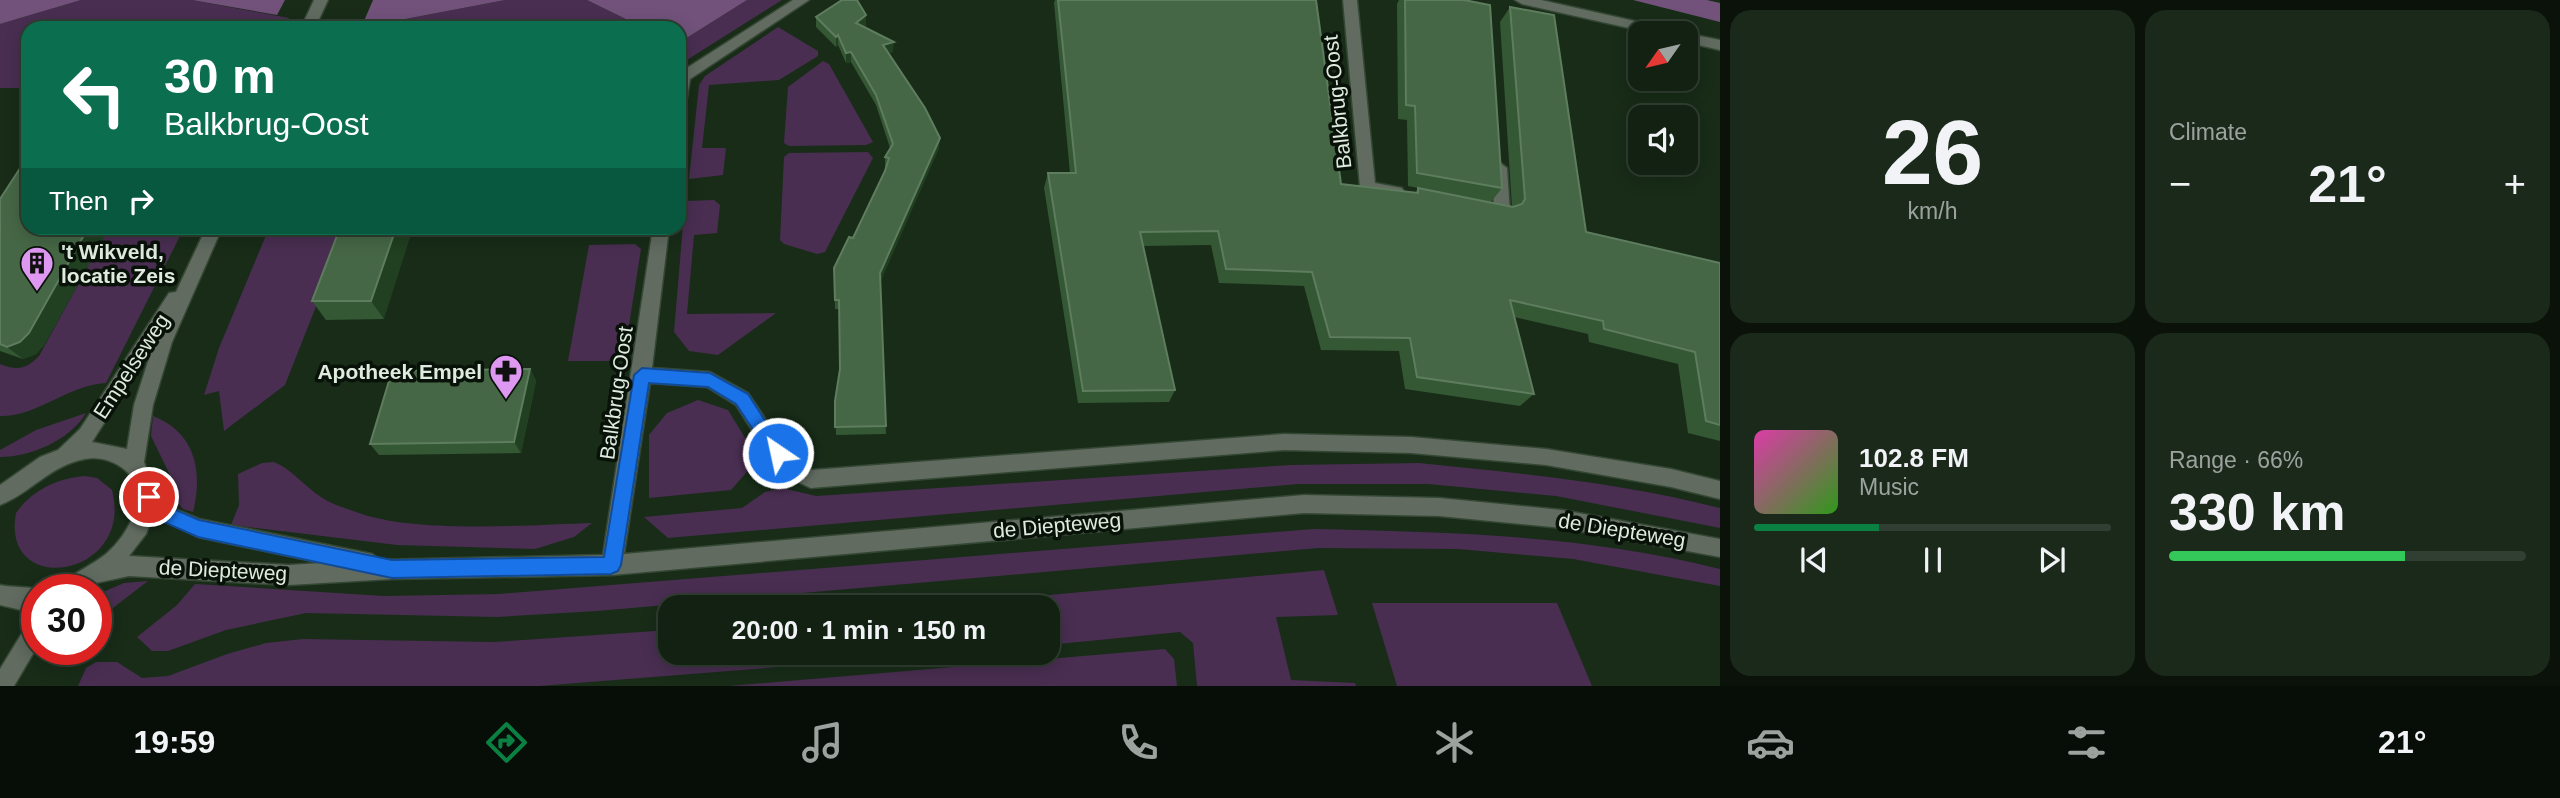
<!DOCTYPE html>
<meta charset="utf-8">
<style>
:root{--surface:#122112;--page:#1b291b;--text:#f1f3f6;--muted:#9ca39f;--line:#313e32;--accent:#0b8043}
body{margin:0;font-family:Arial,sans-serif;background:var(--page);color:var(--text);height:100vh;display:flex;flex-direction:column;font-size:26px;white-space:nowrap}
*{box-sizing:border-box;margin:0}
p{font-size:23px;color:var(--muted)}
.icon{flex:none;width:38px;height:38px;fill:none;stroke:currentColor;stroke-width:2;stroke-linecap:round;stroke-linejoin:round}
.map{position:relative;flex:1;overflow:hidden}
.drawer{display:flex;flex-direction:column;gap:10px;padding:10px;background:#0a120a;width:840px}
.drawer>*{flex:none}
.banner{position:absolute;left:21px;top:21px;width:665px;height:214px;border-radius:21px;box-shadow:0 4px 18px #0003,0 0 0 2px var(--line);background:#0b6e4f;color:#fff;overflow:hidden}
.needle{width:46px;rotate:236deg}
.buttons{position:absolute;left:1628px;top:21px;display:grid;gap:14px}
.buttons a{display:grid;place-items:center;width:70px;height:70px;border-radius:14px;background:var(--surface);box-shadow:0 4px 18px #0003,0 0 0 2px var(--line);font-size:35px}
.speed{position:absolute;left:21px;top:574px;display:flex;gap:14px;font-size:35px;font-weight:700;text-align:center}
.speed>*{display:grid;place-content:center;width:91px;height:91px;border-radius:50%;background:var(--surface);box-shadow:0 4px 18px #0003,0 0 0 2px var(--line);line-height:1}
.speed .limit{border:10px solid #d22;background:#fff;color:#111}
.pin{position:absolute;display:grid;place-items:center;width:60px;height:60px;color:#fff;margin:-30px;border:4px solid #fff;border-radius:50%;box-shadow:0 2px 7px #0007}
.me{position:absolute;width:77px;margin:-38px;rotate:326deg;stroke-linejoin:round;filter:drop-shadow(0 0 5px #0008)}
.turn{display:flex;align-items:center;gap:24px;height:147px;padding:0 28px;font-size:32px}
.turn .icon{width:91px;height:91px;stroke-width:2.5}
.turn b{display:block;font-size:49px;line-height:60px}
.then{display:flex;align-items:center;height:66px;padding:0 28px;background:#0003;gap:14px;font-size:26px}
.big{font-size:52px;font-weight:700;line-height:1.1}
.drawer .widget{flex:1;display:flex;flex-direction:column;justify-content:center;gap:10px;min-width:0;padding:0 24px;border-radius:21px;background:var(--page)}
.drawer .dial{align-items:center;gap:0}
.dial b{font-size:91px;line-height:1}
.song{display:flex;align-items:center;gap:21px}
.cover{width:84px;height:84px;border-radius:10px;background:linear-gradient(135deg,hsl(320 70% 55%),hsl(110 70% 35%))}
.played{height:7px;border-radius:4px;background:linear-gradient(90deg,var(--accent) 35%,var(--line) 35%)}
.keys{display:flex;justify-content:space-around;direction:ltr}
.heat{display:flex;justify-content:space-between;align-items:center;font-size:38px;direction:ltr}
.charge{height:10px;border-radius:5px;background:linear-gradient(90deg,#34c759 66%,var(--line) 0)}
.drawer .tiles{flex:1;display:grid;gap:10px;grid-template-columns:repeat(2,1fr)}
.trip{position:absolute;left:658px;top:595px;width:402px;height:70px;border-radius:21px;background:var(--surface);box-shadow:0 4px 18px #0003,0 0 0 2px var(--line);font-weight:700;line-height:70px;text-align:center}
.tabs{display:flex;height:112px;justify-content:space-around;align-items:center;background:#070d07;color:var(--muted)}
.tabs .icon{width:49px;height:49px}
.tabs .active{color:var(--accent)}
.tabs b{font-size:32px;color:var(--text)}
main{display:flex;flex:1;min-height:0}
.map>svg:first-child{display:block}
.green{fill:#492e51}
.water{fill:#72527b}
.lines{fill:none;stroke-linecap:round;stroke-linejoin:round}
.minor-casing{stroke:#344734;stroke-width:3}
.minor{fill:#616b60;fill-rule:evenodd}
.wall{fill:#345734}
.shaded-wall{fill:#213f21}
.building{fill:#466746;stroke:#5e7c5e;stroke-width:2}
.route{fill:#1a73e8;stroke:#114b97;stroke-width:2}
.labels{text-anchor:middle;dominant-baseline:central;stroke-width:7;stroke-linejoin:round;paint-order:stroke}
.street-label{font-size:21px;fill:#dfebde;stroke:#091209}
.poi-label{font-size:21px;font-weight:bold;fill:#dfebde;stroke:#091209;text-anchor:start}
</style>
<main>
<div class="map">
<svg width="1720" height="686" viewBox="0 0 1720 686">
<rect width="100%" height="100%" fill="#182c18"/>
<!-- green -->
<g class="green">
<path d="M81,0H192L289,18L284,28H28V88H0V24Z"/>
<path d="M505,0H587L644,28H384L400,20Z"/>
<path d="M747,0H782L679,65V35L685,39Z"/>
<path d="M778,27L818,51V56L779,80L709,85L702,148H726L723,175L689,179L699,85L705,76Z"/>
<path d="M823,61L829,64L873,142L866,145L789,146L784,143L788,87Z"/>
<path d="M868,152L873,158L825,252L817,254L784,244L780,240L784,157L789,153Z"/>
<path d="M714,200L720,205L717,233L694,235L687,314L776,313L718,355L689,351L674,332L685,201Z"/>
<path d="M109,228H184L106,383C68,385 37,417 0,416V364C17,371 27,369 39,356Z"/>
<path d="M269,228H347L285,385L224,431L219,391L204,395L219,348Z"/>
<path d="M635,244L641,249L625,351L616,361H568L589,245Z"/>
<path d="M698,400L728,410L758,459L731,490L649,498V435L667,413Z"/>
<path d="M86,413C70,440 31,457 0,457V450L36,430Z"/>
<path d="M153,416C196,433 203,472 193,512L183,509L176,501L169,473L151,436Z"/>
<path d="M274,462C293,470 304,486 321,497C331,504 345,508 356,512C414,534 527,525 592,523L574,537L535,549L397,545L231,525L239,505L238,474L262,463Z"/>
<path d="M1419,463C1520,473 1621,483 1720,508V528L1556,496L1428,484H1298L668,538L644,517L742,508L765,492L782,488L816,496L1291,465Z"/>
<path d="M85,476L97,478L112,490C135,578 0,599 16,513C32,490 58,478 85,476Z"/>
<path d="M1313,529C1449,532 1587,535 1720,569V586L1573,559L1458,549L1319,548L597,611L497,617L306,613L226,630L168,651H152L137,637L177,605L195,584L384,596L499,594Z"/>
<path d="M1324,570L1338,615L1276,617L1291,680L1355,683L1356,686H1197L1193,643L1180,632L1048,645V607H916Z"/>
<path d="M148,581L96,621V595L124,583Z"/>
<path d="M1372,603H1557L1592,686H1397Z"/>
<path d="M670,630V653H956L539,686H78L86,668L96,662H117L142,678L168,676L227,654L266,643L303,639L494,642Z"/>
<path d="M1165,649L1174,659L1177,686H729Z"/>
</g>
<!-- water -->
<g class="water">
<path d="M0,0H81L0,24Z"/>
<path d="M192,0H285L277,15Z"/>
<path d="M373,0H505L400,20L384,28H361Z"/>
<path d="M587,0H747L685,39L679,35V28H644Z"/>
<path d="M1633,0H1707L1720,3V22Z"/>
</g>
<g class="lines">
<defs>
<g id="minor">
<path d="M314,0H328L315,28H301Z"/>
<path d="M793,0H809L690,79L686,103L679,108V73Z"/>
<path d="M1343,0H1357L1375,183L1402,188L1404,192L1396,198L1368,193L1360,187Z"/>
<path d="M1515,0H1541L1670,29L1677,33H1651L1522,4Z"/>
<path d="M1682,33H1685L1720,40V50L1685,42V33Z"/>
<path d="M1499,162L1507,168L1510,213L1502,219L1482,214L1480,210L1482,206L1494,205L1491,168Z"/>
<path d="M206,228H222L172,342L153,405L144,462L155,491L170,507L199,519L372,554L380,560L603,555L653,228H669L652,368L710,372L748,393L794,462L812,470L1284,434L1411,437L1546,449L1671,469L1720,481V499L1671,487L1546,465L1411,453L1284,450L811,488L780,474L736,405L707,387L650,383L624,554L1304,495L1439,498L1562,510L1720,539V557L1562,528L1439,516L1304,513L612,575L392,579L289,585L129,576L96,583L85,590H57L60,583C75,573 92,565 106,554C127,536 153,493 125,470C115,461 99,456 85,459C49,466 31,493 0,505V485L40,457L58,450L80,429L169,293L176,292ZM153,346L134,405L127,449L92,442ZM153,515L198,537L322,563L289,565L129,556L146,534Z"/>
<path d="M0,585C14,588 30,586 42,590H37V608L21,610L0,605Z"/>
<path d="M37,617V647L14,686H0V669L30,620Z"/>
</g>
</defs>
<!-- minor casing -->
<use href="#minor" class="minor-casing"/>
<!-- minor -->
<use href="#minor" class="minor"/>
</g>
<!-- wall -->
<g class="wall">
<path d="M1055,0H1316L1341,184L1415,193L1418,188L1512,207L1500,22L1510,7L1586,232L1720,263V441L1688,433L1678,364L1589,342L1588,334L1514,317L1534,394L1520,406L1405,389L1399,351L1321,350L1304,286L1219,283L1211,245L1143,246L1175,390L1169,402L1078,403L1044,188L1048,173H1070L1054,3Z"/>
<path d="M1399,0H1464L1502,188L1491,202L1408,186L1407,120L1398,119L1397,4Z"/>
<path d="M816,17L866,26L864,27L893,52L888,53L939,148L880,281L886,434L836,435L835,401L840,369L839,309H835L834,268L853,238L886,167H885V157L890,148L876,105L851,62L846,63L838,45L836,47L816,27Z"/>
<path d="M0,199L28,228H109L44,345L36,354L23,359L0,351Z"/>
<path d="M340,228L384,319L326,320L312,301Z"/>
<path d="M530,369L536,381L521,453L379,455L370,444Z"/>
</g>
<!-- shaded-wall -->
<g class="shaded-wall">
<path d="M866,15V26L856,33V23Z"/>
<path d="M838,35V45L836,47V37Z"/>
<path d="M894,42L893,52L882,55L883,45Z"/>
<path d="M851,52V62L846,63V53Z"/>
<path d="M940,138L939,148L880,283V273Z"/>
<path d="M88,228H109L44,345L36,354L23,359L7,347Z"/>
<path d="M396,228H413L384,319L371,301Z"/>
<path d="M530,369L536,381L521,453L514,442Z"/>
</g>
<!-- building -->
<g class="building">
<path d="M842,0H857L866,15L856,23L894,42L883,45L925,108L940,138L880,273L886,426L835,427V401L840,369L839,300H835L834,268L849,237L853,238L885,171L889,158L885,157L893,144L876,95L851,52L846,53L838,35L836,37L816,17Z"/>
<path d="M1058,0H1316L1341,184L1418,193V188L1513,207L1522,204L1525,199L1510,7L1554,15L1586,232L1720,263V425L1706,421L1695,352L1604,329L1603,321L1510,300L1534,394L1417,377L1410,338L1330,337L1312,272L1226,269L1218,231L1140,232L1175,390L1083,391L1048,173H1076Z"/>
<path d="M1405,0H1464L1490,5L1502,188L1417,173L1415,106L1406,105Z"/>
<path d="M28,156V228H88L29,333L20,342L7,347L0,344V199Z"/>
<path d="M340,228H396L371,301H312Z"/>
<path d="M530,369L514,442L370,444L392,371Z"/>
</g>
<!-- route -->
<path class="route" d="M642,368L710,373L748,394L786,453L778,460L772,458L736,404L708,387L649,383L621,565L618,571L611,574L392,578L198,537L157,519L140,497L143,491L149,489L169,507L199,520L392,560L604,557L634,375Z"/>
<!-- icons -->
<defs>
<symbol id="building-pin" viewBox="-11 -11 22 30"><path d="M0 17L-7.5 6A9.5 9.5 0 1 1 7.5 6Z" fill="#de98f2" stroke="#091209"/><path d="M-4-6H4V6H1V3H-1V6H-4ZM-2.5-4.3h1.7v1.8h-1.7ZM.8-4.3h1.7v1.8H.8ZM-2.5-1h1.7V.8h-1.7ZM.8-1h1.7V.8H.8Z" fill="#111"/></symbol>
<symbol id="pharmacy-pin" viewBox="-11 -11 22 30"><path d="M0 17L-7.5 6A9.5 9.5 0 1 1 7.5 6Z" fill="#de98f2" stroke="#091209"/><path d="M-2-6h4v4h4v4h-4v4h-4v-4h-4v-4h4Z" fill="#111"/></symbol>
</defs>
<g fill-rule="evenodd">
<use href="#building-pin" x="18" y="244" width="38" height="52"/>
<use href="#pharmacy-pin" x="487" y="352" width="38" height="52"/>
</g>
<g class="labels">
<!-- street labels -->
<g class="street-label">
<text transform="translate(1337 102) rotate(-96)">Balkbrug-Oost</text>
<text transform="translate(131 366) rotate(-57)">Empelseweg</text>
<text transform="translate(616 393) rotate(-82)">Balkbrug-Oost</text>
<text transform="translate(1057 525) rotate(-5)">de Diepteweg</text>
<text transform="translate(1622 530) rotate(9)">de Diepteweg</text>
<text transform="translate(223 570) rotate(3)">de Diepteweg</text>
</g>
<!-- poi labels -->
<g class="poi-label">
<text x="61" y="251">'t Wikveld,<tspan x="61" dy="24">locatie Zeis</tspan></text>
<text x="482" y="371" text-anchor="end">Apotheek Empel</text>
</g>
</g>
</svg>
<div class="buttons">
<a><svg class="needle" viewBox="-14 -14 28 28"><path d="M0-13l5 13h-10z" fill="#e53935"/><path d="M0 13l5-13h-10z" fill="#9ca39f"/></svg></a>
<a><svg class="icon" aria-label="sound" viewBox="0 0 24 24"><path d="M4 9h4l5-4v14l-5-4H4zM17 9q2 3 0 6"/></svg></a>
</div>
<div class="speed"><div class="limit">30</div></div>
<div class="pin" style="left:149px;top:497px;background:#d93025"><svg class="icon" aria-label="arrive" viewBox="0 0 24 24"><path d="M6 21V4h12l-3 4 3 4H6"/></svg></div>
<svg class="me" style="left:778px;top:453px" viewBox="-20 -20 40 40"><circle r="17" fill="#1a73e8" stroke="#fff" stroke-width="3"/><path d="M0-11L8 9 0 5-8 9z" fill="#fff"/></svg>
<div class="trip">20:00 · 1 min · 150 m</div>
<div class="banner">
<div class="turn"><svg class="icon" aria-label="left" viewBox="0 0 24 24"><path d="M17 20v-9H6M10 6l-5 5 5 5"/></svg><div><b>30 m</b>Balkbrug-Oost</div></div>
<div class="then">Then<svg class="icon" aria-label="right" viewBox="0 0 24 24"><path d="M7 20v-9h11M14 6l5 5-5 5"/></svg></div>
</div>
</div>
<section class="drawer">
<div class="tiles">
<div class="widget dial"><b>26</b><p>km/h</p></div>
<div class="widget"><p>Climate</p>
<div class="heat"><a>−</a><b class="big">21°</b><a>+</a></div>
</div>
<div class="widget">
<div class="song"><i class="cover"></i><div><b>102.8 FM</b><p>Music</p></div></div>
<div class="played"></div>
<div class="keys"><svg class="icon" aria-label="previous" viewBox="0 0 24 24"><path d="M18 5L8 12l10 7zM5 5v14"/></svg><svg class="icon" aria-label="pause" viewBox="0 0 24 24"><path d="M8 5v14M16 5v14"/></svg><svg class="icon" aria-label="next" viewBox="0 0 24 24"><path d="M6 5l10 7-10 7zM19 5v14"/></svg></div>
</div>
<div class="widget"><p>Range · 66%</p><b class="big">330 km</b><div class="charge"></div></div>
</div>
</section>
</main>
<nav class="tabs">
<b>19:59</b>
<svg class="icon active" aria-label="directions" viewBox="0 0 24 24"><path d="M12 3l9 9-9 9-9-9zM9 14v-3h6M13 9l2 2-2 2"/></svg>
<svg class="icon" aria-label="music" viewBox="0 0 24 24"><path d="M9 18V5l10-2v13"/><circle cx="6" cy="18" r="3"/><circle cx="16" cy="16" r="3"/></svg>
<svg class="icon" aria-label="phone" viewBox="0 0 24 24"><path d="M5 4h4l2 5-3 2q2 4 5 5l2-3 5 2v4C11 20 4 13 5 4z"/></svg>
<svg class="icon" aria-label="climate" viewBox="0 0 24 24"><path d="M12 3v18M4 7l16 10M4 17L20 7"/></svg>
<svg class="icon" aria-label="car" viewBox="0 0 24 24"><path d="M5 17H2v-5l4-1 3-4h7l3 4 3 1v5h-3M9 17h6M6 11h13"/><circle cx="7" cy="17" r="2"/><circle cx="17" cy="17" r="2"/></svg>
<svg class="icon" aria-label="filters" viewBox="0 0 24 24"><path d="M4 7h16M4 17h16"/><circle cx="9" cy="7" r="2"/><circle cx="15" cy="17" r="2"/></svg>
<b>21°</b>
</nav>
